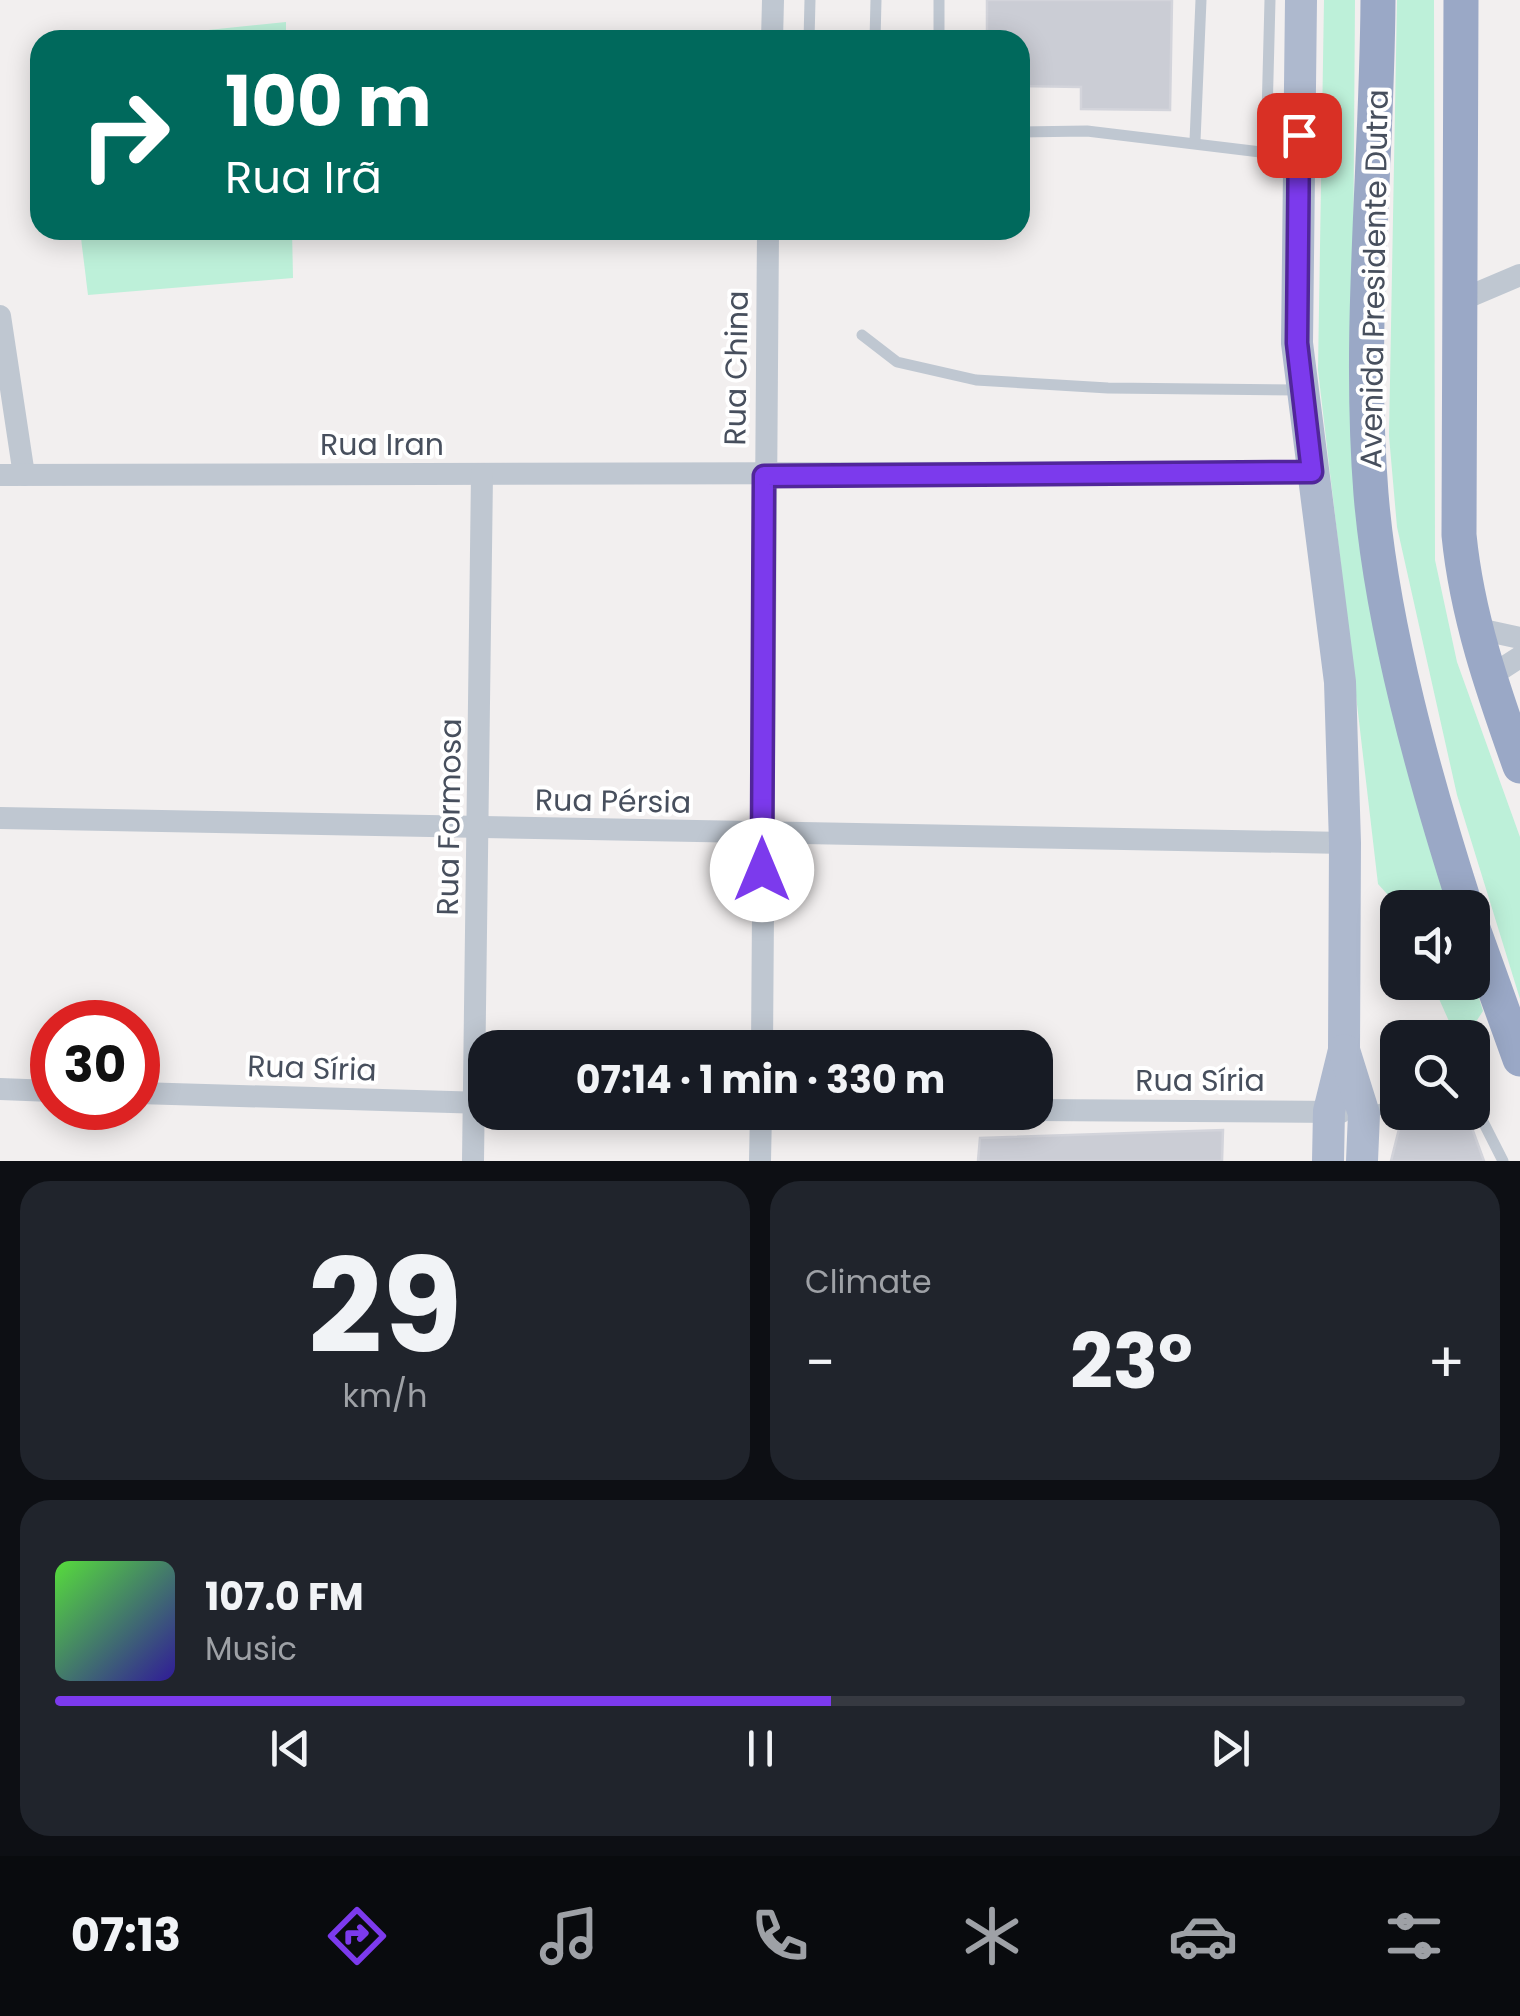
<!DOCTYPE html>
<meta charset="utf-8">
<style>
:root{--surface:#171b24;--page:#20242c;--text:#f1f3f6;--muted:#9ea1a6;--line:#363941;--accent:#7c3aed}
body{margin:0;font-family:Poppins,sans-serif;background:var(--page);color:var(--text);height:100vh;display:flex;flex-direction:column;font-size:38px;white-space:nowrap}
*{box-sizing:border-box;margin:0}
p{font-size:32px;color:var(--muted)}
.icon{flex:none;width:55px;height:55px;fill:none;stroke:currentColor;stroke-width:2;stroke-linecap:round;stroke-linejoin:round}
.map{position:relative;height:1161px;overflow:hidden}
.panel{display:flex;flex-direction:column;gap:20px;padding:20px;background:#0d0f14;flex:1}
.panel>*{flex:none}
.top-card{position:absolute;left:30px;top:30px;width:1000px;height:210px;border-radius:30px;box-shadow:0 5px 25px #0003;background:#00695c;color:#fff;overflow:hidden}
.controls{position:absolute;left:1380px;top:890px;display:grid;gap:20px}
.controls a{display:grid;place-items:center;width:110px;height:110px;border-radius:20px;background:var(--surface);box-shadow:0 5px 25px #0003;font-size:50px}
.speed{position:absolute;left:30px;top:1000px;display:flex;gap:20px;font-size:50px;font-weight:700;text-align:center}
.speed>*{display:grid;place-content:center;width:130px;height:130px;border-radius:50%;background:var(--surface);box-shadow:0 5px 25px #0003;line-height:1}
.speed .limit{border:15px solid #d22;background:#fff;color:#111}
.pin{position:absolute;display:grid;place-items:center;width:85px;height:85px;color:#fff;margin:-42px;border-radius:20px;box-shadow:0 5px 15px #0006}
.me{position:absolute;width:110px;margin:-55px;rotate:0deg;stroke-linejoin:round;filter:drop-shadow(0 0 8px #0008)}
.turn{display:flex;align-items:center;gap:35px;height:210px;padding:0 30px;font-size:45px}
.turn .icon{width:130px;height:130px;stroke-width:2.5}
.turn b{display:block;font-size:70px;line-height:85px}
.big{font-size:75px;font-weight:700;line-height:1.1}
.panel .tile{flex:1;display:flex;flex-direction:column;justify-content:center;gap:15px;min-width:0;padding:0 35px;border-radius:30px;background:var(--page)}
.panel .dial{align-items:center;gap:0}
.dial b{font-size:130px;line-height:1}
.song{display:flex;align-items:center;gap:30px}
.cover{width:120px;height:120px;border-radius:15px;background:linear-gradient(135deg,hsl(110 70% 55%),hsl(250 70% 35%))}
.played{height:10px;border-radius:5px;background:linear-gradient(90deg,var(--accent) 55%,var(--line) 55%)}
.keys{display:flex;justify-content:space-around;direction:ltr}
.heat{display:flex;justify-content:space-between;align-items:center;font-size:55px;direction:ltr}
.panel .tiles{flex:1;display:grid;gap:20px;grid-template-columns:1fr 1fr}
.tile:last-child{grid-column:span 2}
.trip{position:absolute;left:468px;top:1030px;width:585px;height:100px;border-radius:30px;background:var(--surface);box-shadow:0 5px 25px #0003;font-weight:700;line-height:100px;text-align:center}
.tabs{display:flex;height:160px;justify-content:space-around;align-items:center;background:#090b0e;color:var(--muted)}
.tabs .icon{width:70px;height:70px}
.tabs .active{color:var(--accent)}
.tabs b{font-size:45px;color:var(--text)}
.map>svg:first-child{display:block}
.green{fill:#bdf0d9}
.building{fill:#cbcdd5;stroke:#d3d4db;stroke-width:2.5}
.lines{fill:none;stroke-linecap:round;stroke-linejoin:round}
.service{stroke:#bfc7d1;stroke-width:11}
.minor{stroke:#bfc7d1;stroke-width:22}
.primary{stroke:#aeb9ce;stroke-width:32}
.trunk{stroke:#9aa8c6;stroke-width:35}
.route-casing{stroke:#51269a;stroke-width:25}
.route{stroke:#7c3aed;stroke-width:18}
.labels{text-anchor:middle;dominant-baseline:central;stroke-width:8;stroke-linejoin:round;paint-order:stroke}
.street-label{font-size:30px;fill:#474f5d;stroke:#fff}
</style>
<div class="map">
<svg width="1520" height="1161" viewBox="0 0 1520 1161">
<rect width="100%" height="100%" fill="#f2efef"/>
<!-- green -->
<g class="green">
<path d="M1324,0H1355L1352,429L1450,907H1399L1378,884L1318,370Z"/>
<path d="M1397,0H1434L1435,560L1457,662L1520,837V999L1457,795L1397,527L1389,436Z"/>
<path d="M286,22V40H112Z"/>
<path d="M80,230H292L293,278L88,295Z"/>
<path d="M1473,979L1483,1011L1466,1037H1456L1432,983L1472,982Z"/>
</g>
<!-- building -->
<g class="building">
<path d="M987,0H1172L1170,110L1081,109V87L1020,86V40H987Z"/>
<path d="M1447,1112L1472,1128L1484,1161H1391L1399,1129L1413,1113Z"/>
<path d="M1223,1130L1222,1161H978L980,1138Z"/>
</g>
<g class="lines">
<!-- service -->
<g class="service">
<path d="M939,0V40"/>
<path d="M809,40L810,0"/>
<path d="M875,40L876,0"/>
<path d="M1020,132L1087,131L1294,156"/>
<path d="M1195,141L1201,0"/>
<path d="M1266,154L1270,0"/>
<path d="M862,335L897,362L976,380L1108,388L1298,390"/>
<path d="M1472,1100L1503,1161"/>
<path d="M1368,1113L1398,1104"/>
</g>
<!-- minor -->
<g class="minor">
<path d="M772,40L773,0"/>
<path d="M1461,300L1520,275"/>
<path d="M0,316L24,475"/>
<path d="M0,475L1312,472"/>
<path d="M1474,628L1520,638"/>
<path d="M1489,677L1520,657"/>
<path d="M0,818L1345,843"/>
<path d="M762,1048L768,230"/>
<path d="M0,1089L52,1091"/>
<path d="M138,1093L485,1103"/>
<path d="M1035,1110L1341,1112"/>
<path d="M473,1161L482,474"/>
<path d="M760,1161L761,1112"/>
</g>
<!-- primary -->
<g class="primary">
<path d="M1301,0L1297,343L1340,682L1345,843L1344,1050L1329,1111L1328,1161"/>
<path d="M1344,1050L1364,1114L1362,1161"/>
</g>
<!-- trunk -->
<g class="trunk">
<path d="M1378,0C1377,164 1358,330 1371,494C1382,627 1425,780 1466,908"/>
<path d="M1461,0L1459,535C1467,616 1493,690 1520,766"/>
<path d="M1472,926L1520,1059"/>
</g>
</g>
<g class="lines">
<defs>
<path id="route" d="M762,870L764,476L1312,472L1297,343L1299,135"/>
</defs>
<!-- route casing -->
<use href="#route" class="route-casing"/>
<!-- route -->
<use href="#route" class="route"/>
</g>
<g class="labels">
<!-- street labels -->
<g class="street-label">
<text transform="translate(1374 279) rotate(-89)">Avenida Presidente Dutra</text>
<text transform="translate(736 368) rotate(-89)">Rua China</text>
<text x="382" y="444">Rua Iran</text>
<text transform="translate(613 801) rotate(1)">Rua Pérsia</text>
<text transform="translate(449 817) rotate(-89)">Rua Formosa</text>
<text transform="translate(312 1068) rotate(2)">Rua Síria</text>
<text x="1200" y="1080">Rua Síria</text>
</g>
</g>
</svg>
<div class="controls">
<a><svg class="icon" aria-label="sound" viewBox="0 0 24 24"><path d="M4 9h4l5-4v14l-5-4H4zM17 9q2 3 0 6"/></svg></a>
<a><svg class="icon" aria-label="search" viewBox="0 0 24 24"><circle cx="10" cy="10" r="6"/><path d="M15 15l6 6"/></svg></a>
</div>
<div class="speed"><div class="limit">30</div></div>
<div class="pin" style="left:1299px;top:135px;background:#d93025"><svg class="icon" aria-label="arrive" viewBox="0 0 24 24"><path d="M6 21V4h12l-3 4 3 4H6"/></svg></div>
<svg class="me" style="left:762px;top:870px" viewBox="-20 -20 40 40"><circle r="19" fill="#fff"/><path d="M0-13L10 11 0 6-10 11z" fill="#7c3aed"/></svg>
<div class="trip">07:14 · 1 min · 330 m</div>
<div class="top-card">
<div class="turn"><svg class="icon" aria-label="right" viewBox="0 0 24 24"><path d="M7 20v-9h11M14 6l5 5-5 5"/></svg><div><b>100 m</b>Rua Irã</div></div>
</div>
</div>
<section class="panel">
<div class="tiles">
<div class="tile dial"><b>29</b><p>km/h</p></div>
<div class="tile"><p>Climate</p>
<div class="heat"><a>−</a><b class="big">23°</b><a>+</a></div>
</div>
<div class="tile">
<div class="song"><i class="cover"></i><div><b>107.0 FM</b><p>Music</p></div></div>
<div class="played"></div>
<div class="keys"><svg class="icon" aria-label="previous" viewBox="0 0 24 24"><path d="M18 5L8 12l10 7zM5 5v14"/></svg><svg class="icon" aria-label="pause" viewBox="0 0 24 24"><path d="M8 5v14M16 5v14"/></svg><svg class="icon" aria-label="next" viewBox="0 0 24 24"><path d="M6 5l10 7-10 7zM19 5v14"/></svg></div>
</div>
</div>
</section>
<nav class="tabs">
<b>07:13</b>
<svg class="icon active" aria-label="directions" viewBox="0 0 24 24"><path d="M12 3l9 9-9 9-9-9zM9 14v-3h6M13 9l2 2-2 2"/></svg>
<svg class="icon" aria-label="music" viewBox="0 0 24 24"><path d="M9 18V5l10-2v13"/><circle cx="6" cy="18" r="3"/><circle cx="16" cy="16" r="3"/></svg>
<svg class="icon" aria-label="phone" viewBox="0 0 24 24"><path d="M5 4h4l2 5-3 2q2 4 5 5l2-3 5 2v4C11 20 4 13 5 4z"/></svg>
<svg class="icon" aria-label="climate" viewBox="0 0 24 24"><path d="M12 3v18M4 7l16 10M4 17L20 7"/></svg>
<svg class="icon" aria-label="car" viewBox="0 0 24 24"><path d="M5 17H2v-5l4-1 3-4h7l3 4 3 1v5h-3M9 17h6M6 11h13"/><circle cx="7" cy="17" r="2"/><circle cx="17" cy="17" r="2"/></svg>
<svg class="icon" aria-label="filters" viewBox="0 0 24 24"><path d="M4 7h16M4 17h16"/><circle cx="9" cy="7" r="2"/><circle cx="15" cy="17" r="2"/></svg>
</nav>
